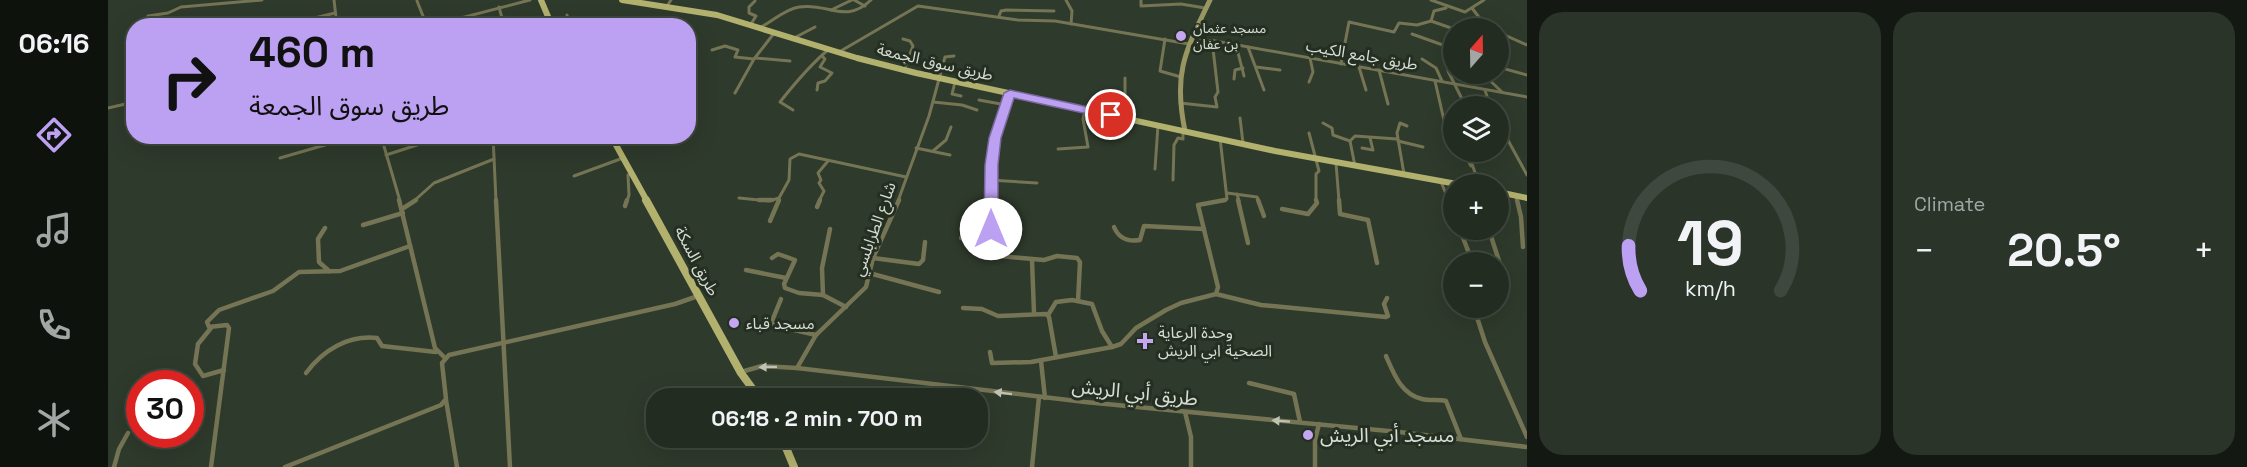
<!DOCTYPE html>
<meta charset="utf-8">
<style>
:root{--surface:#222c20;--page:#2a3429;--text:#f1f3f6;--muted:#a2a7a5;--line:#3f483e;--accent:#bca0f2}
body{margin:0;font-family:"Space Grotesk","Noto Sans Arabic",sans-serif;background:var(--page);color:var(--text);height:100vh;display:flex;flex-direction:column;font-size:22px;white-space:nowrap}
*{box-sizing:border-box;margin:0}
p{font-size:20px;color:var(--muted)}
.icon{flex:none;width:33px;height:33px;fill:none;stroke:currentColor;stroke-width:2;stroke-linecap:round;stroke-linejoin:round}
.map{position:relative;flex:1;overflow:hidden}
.drawer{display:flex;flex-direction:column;gap:12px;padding:12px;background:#131812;width:720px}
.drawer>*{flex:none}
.guide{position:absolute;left:18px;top:18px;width:570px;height:126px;border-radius:24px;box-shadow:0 6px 24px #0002,0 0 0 2px var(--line);background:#bca0f2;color:#111;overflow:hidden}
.needle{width:39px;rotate:20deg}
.fabs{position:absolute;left:1335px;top:18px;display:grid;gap:12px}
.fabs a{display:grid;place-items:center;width:66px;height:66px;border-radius:50%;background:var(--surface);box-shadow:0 6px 24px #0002,0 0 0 2px var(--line);font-size:30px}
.speed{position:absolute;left:18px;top:370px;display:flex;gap:12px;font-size:30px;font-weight:700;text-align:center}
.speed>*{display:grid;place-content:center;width:78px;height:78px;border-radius:50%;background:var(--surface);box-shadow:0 6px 24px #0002,0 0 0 2px var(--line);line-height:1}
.speed .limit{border:9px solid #d22;background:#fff;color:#111}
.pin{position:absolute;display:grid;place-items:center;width:51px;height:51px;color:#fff;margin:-26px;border:3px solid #fff;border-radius:50%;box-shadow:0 2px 6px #0007}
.me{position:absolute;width:66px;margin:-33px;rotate:0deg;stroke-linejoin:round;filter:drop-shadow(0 0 4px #0008)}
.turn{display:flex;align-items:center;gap:21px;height:126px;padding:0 24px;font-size:27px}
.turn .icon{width:78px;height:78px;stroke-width:2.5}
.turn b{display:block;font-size:42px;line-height:51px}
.big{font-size:45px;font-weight:700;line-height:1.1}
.drawer .tile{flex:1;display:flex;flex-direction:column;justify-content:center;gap:9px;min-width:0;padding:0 21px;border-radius:24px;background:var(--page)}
.drawer .dial{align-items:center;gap:0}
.dial svg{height:156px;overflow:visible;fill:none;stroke:var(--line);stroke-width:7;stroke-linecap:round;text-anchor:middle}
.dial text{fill:var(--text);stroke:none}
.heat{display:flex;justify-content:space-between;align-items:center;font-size:33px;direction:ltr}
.drawer .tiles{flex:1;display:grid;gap:12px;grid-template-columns:repeat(2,1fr)}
.trip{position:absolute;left:538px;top:388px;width:342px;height:60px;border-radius:24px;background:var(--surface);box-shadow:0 6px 24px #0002,0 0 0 2px var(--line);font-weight:700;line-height:60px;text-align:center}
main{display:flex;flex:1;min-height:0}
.menu{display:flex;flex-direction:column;width:108px;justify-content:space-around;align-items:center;background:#0e120d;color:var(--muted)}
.menu .icon{width:42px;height:42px}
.menu .active{color:var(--accent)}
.menu b{font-size:27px;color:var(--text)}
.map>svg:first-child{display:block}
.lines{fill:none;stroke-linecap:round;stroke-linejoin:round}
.minor-far1{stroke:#757454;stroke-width:3}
.minor{stroke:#757454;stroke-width:4.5}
.secondary{stroke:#989663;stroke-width:5}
.primary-far1{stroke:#b3b16e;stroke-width:6}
.primary{stroke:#b3b16e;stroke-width:8}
.oneway{fill:#bec3b4}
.route{fill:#bca0f2;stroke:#7a689d;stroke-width:1.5}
.poi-dot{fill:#c6a6f0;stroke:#242f22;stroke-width:2}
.labels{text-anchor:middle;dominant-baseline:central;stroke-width:6;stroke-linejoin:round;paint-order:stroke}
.far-poi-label{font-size:14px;fill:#d6ddd4;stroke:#242f22;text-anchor:start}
.street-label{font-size:16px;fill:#d6ddd4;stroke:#242f22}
.poi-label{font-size:16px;fill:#d6ddd4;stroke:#242f22;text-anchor:start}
.near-street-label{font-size:20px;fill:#d6ddd4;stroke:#242f22}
.near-poi-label{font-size:20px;fill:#d6ddd4;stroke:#242f22;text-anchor:start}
</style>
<main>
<nav class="menu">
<b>06:16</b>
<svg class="icon active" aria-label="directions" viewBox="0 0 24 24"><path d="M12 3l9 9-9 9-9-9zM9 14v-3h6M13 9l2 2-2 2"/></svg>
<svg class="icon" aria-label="music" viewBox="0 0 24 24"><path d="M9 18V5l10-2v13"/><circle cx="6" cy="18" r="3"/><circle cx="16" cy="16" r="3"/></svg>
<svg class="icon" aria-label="phone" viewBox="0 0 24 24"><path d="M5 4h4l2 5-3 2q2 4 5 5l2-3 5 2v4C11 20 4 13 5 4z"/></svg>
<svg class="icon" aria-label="climate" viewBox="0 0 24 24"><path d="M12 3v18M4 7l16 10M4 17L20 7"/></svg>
</nav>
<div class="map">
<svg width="1419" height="467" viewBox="0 0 1419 467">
<rect width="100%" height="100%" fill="#2e3a2b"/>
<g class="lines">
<!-- minor-far1 -->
<g class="minor-far1">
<path d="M226,0L229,26"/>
<path d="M746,0L757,6"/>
<path d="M958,0L964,11L963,24"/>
<path d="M1033,0V6L1073,4L1097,8"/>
<path d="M1323,0L1357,12L1376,0"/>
<path d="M309,1L319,26"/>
<path d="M559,6L563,0"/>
<path d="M391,7L395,22L411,23L414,26"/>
<path d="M1364,8L1376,24L1383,28"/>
<path d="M723,10L744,0"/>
<path d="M459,15L461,26"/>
<path d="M40,16L60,13L73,7L154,0"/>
<path d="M891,16L893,11L898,10L946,11"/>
<path d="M1323,21L1326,11L1338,8"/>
<path d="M643,24L648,16L641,13V7L647,1"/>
<path d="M174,26L227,13"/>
<path d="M322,26L422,0"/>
<path d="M425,26L442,23"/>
<path d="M653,27C665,21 677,9 691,7C720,2 737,25 763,0"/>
<path d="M1390,32L1419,45"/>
<path d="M1304,34L1346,49"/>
<path d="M688,37L707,27"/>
<path d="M1085,37L1419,97"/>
<path d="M795,39L802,41L805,46L796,70"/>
<path d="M1057,39L1052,71L1073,77"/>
<path d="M1128,45L1136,76"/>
<path d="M1140,47L1156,90"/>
<path d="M604,50L617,46L630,50L627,57L646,59"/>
<path d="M731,52L810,6L910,20L947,21L1081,44"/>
<path d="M1339,53L1340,71L1355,101V106"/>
<path d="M647,58L682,61"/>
<path d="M1314,59L1328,68L1334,81"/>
<path d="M1233,64L1241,22L1286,32L1291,23L1309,25L1323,21L1346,29"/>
<path d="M1148,67L1172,70"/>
<path d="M1251,67L1258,90"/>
<path d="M1390,67L1419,75"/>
<path d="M1271,70L1280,104"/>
<path d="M1375,74L1394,92"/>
<path d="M1017,78V118"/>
<path d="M1126,79L1127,70L1135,68"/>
<path d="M1327,81L1338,129"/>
<path d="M847,82L844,94L853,96"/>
<path d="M1201,82L1205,72L1202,58"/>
<path d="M709,90L710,83L717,81L724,73L712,67L717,59L714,56"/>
<path d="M1377,90L1382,106"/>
<path d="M627,93L646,59L667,32"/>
<path d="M871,100L898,105"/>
<path d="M825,102L854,105L869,110"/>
<path d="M21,103L26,73"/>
<path d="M1072,103L1109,107L1107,97L1110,92L1104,40"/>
<path d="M0,108L26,102"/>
<path d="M685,110L672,102C687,83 702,65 721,49"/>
<path d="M990,112L993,94L999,92L1007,96"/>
<path d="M1132,118L1135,143"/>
<path d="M1390,122L1419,175"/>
<path d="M1215,123L1224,128L1225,135L1242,141"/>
<path d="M1201,133L1211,171L1208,174V201"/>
<path d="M45,136L47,142L69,136"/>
<path d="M273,136L292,201"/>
<path d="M385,136L388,201"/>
<path d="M1112,138L1119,199L1114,201"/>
<path d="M448,139L454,136"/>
<path d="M1242,141L1247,136L1289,139"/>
<path d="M1242,141L1247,166"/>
<path d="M1290,141L1315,147"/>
<path d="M808,148L842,155"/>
<path d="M1254,148L1265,150L1262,138"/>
<path d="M950,149L980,147L975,119L977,110"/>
<path d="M825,151L838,140L843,127"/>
<path d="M1356,152L1363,166"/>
<path d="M1367,152L1369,157L1363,161L1371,184"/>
<path d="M278,155L337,136"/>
<path d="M172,158L248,136"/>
<path d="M1228,163L1231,201"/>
<path d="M1047,169L1050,125"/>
<path d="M1296,174L1289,133L1292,123L1299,126"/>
<path d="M466,176L515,158"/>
<path d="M882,180L929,183"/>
<path d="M1065,180L1066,145L1070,138L1075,139V131"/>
<path d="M1333,182L1341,201"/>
<path d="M1119,193L1149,197L1151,201"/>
<path d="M1129,194L1131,201"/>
<path d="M1408,196L1409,201"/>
<path d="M631,198L661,201L671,198L681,180L682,159L691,154L798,177"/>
<path d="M306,201L326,183L386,159"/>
<path d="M519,201L521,195L520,175L524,174"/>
<path d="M670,201L671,199"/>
<path d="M711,201L716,191L711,183L713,180L710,173L720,161"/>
<path d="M790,201L821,116L837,57L846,56"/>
<path d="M883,201L887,138L902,93"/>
</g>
<!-- minor -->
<g class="minor">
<path d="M291,200L327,348L337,358"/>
<path d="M388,200L402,467"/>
<path d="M651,200H664"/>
<path d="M1130,200L1140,243"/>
<path d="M1150,200L1156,216"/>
<path d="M1231,200L1232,214L1260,220L1269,263"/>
<path d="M1340,200L1346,215"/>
<path d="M1409,200L1413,217L1415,247"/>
<path d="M517,206L519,200"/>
<path d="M709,207L712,200"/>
<path d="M294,209L308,200"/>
<path d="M1174,209L1200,214L1209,203L1208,200"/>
<path d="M662,221L671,200"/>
<path d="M255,225L295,213"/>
<path d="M1006,227C1011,239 1020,242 1032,240L1036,226L1096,229"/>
<path d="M217,228L210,239L211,262L221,271"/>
<path d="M1352,230L1364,261"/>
<path d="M1381,230L1392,264"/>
<path d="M853,238L871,236L883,229V200"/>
<path d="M892,256L936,260L949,256L969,258L972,262L970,301"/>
<path d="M664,258L670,254L687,260L676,284L677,288L691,293L715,295L738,307"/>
<path d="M765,258L811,264L815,260L817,242"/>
<path d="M924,260L926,313"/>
<path d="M638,270L678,278"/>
<path d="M761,273L831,292"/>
<path d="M1108,294L1110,287L1090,205L1117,200"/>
<path d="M715,295L714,268L722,229"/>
<path d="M673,299L664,321L665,325L708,335"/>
<path d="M855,308L874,309L890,316L938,314L941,317L948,357"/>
<path d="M1366,308L1377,342L1419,437"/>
<path d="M940,315L948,302L964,300L984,304L994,331L1004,347"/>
<path d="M103,328L90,344L87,364L95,376L116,370"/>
<path d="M882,352L884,363L923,362L1004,347L1013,344L1028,328L1058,310L1073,303L1108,294L1153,305L1278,317L1280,316L1276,304L1279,298"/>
<path d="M1278,356C1286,374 1293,394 1314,399C1322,401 1330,399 1338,401L1353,439"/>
<path d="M933,361L937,398"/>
<path d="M689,368L708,335L758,287L765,258L791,200"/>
<path d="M633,372L654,366L689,368L977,402L1291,432L1419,447"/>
<path d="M198,373C215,350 240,335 269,338L274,346L328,352"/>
<path d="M1141,383L1186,394L1192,422"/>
<path d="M338,400L349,467"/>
<path d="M1077,412L1083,437V467"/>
<path d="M6,467L11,449L20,433"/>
<path d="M103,467L121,328L119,325L101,327L99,322L111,310L165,291L191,272L232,271L302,246"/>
<path d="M177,467L333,405L338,399L334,363L341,355L567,304L590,296"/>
<path d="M924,467L931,397"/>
<path d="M1207,467V440L1211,424"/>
</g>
<!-- secondary -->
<path class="secondary" d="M1077,131C1065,73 1077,52 1102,0"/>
<!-- primary-far1 -->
<g class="primary-far1">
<path d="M433,0L444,26"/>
<path d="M514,0L609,15L749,58L808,73L1167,151L1349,184"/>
<path d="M503,136L539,201"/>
<path d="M1390,192L1419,198"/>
</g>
<!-- primary -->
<g class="primary">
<path d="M538,200L633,373L652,399"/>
<path d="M674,438L686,467"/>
</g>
</g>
<!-- one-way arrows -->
<defs><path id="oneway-solid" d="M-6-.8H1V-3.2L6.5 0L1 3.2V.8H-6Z" transform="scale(1.5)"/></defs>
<g class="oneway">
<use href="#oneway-solid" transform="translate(660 367) rotate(179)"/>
<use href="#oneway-solid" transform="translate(895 393) rotate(-173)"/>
<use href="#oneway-solid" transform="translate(1173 421) rotate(-176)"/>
</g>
<!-- route -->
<path class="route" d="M902,90L1003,112L1009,115L1003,119L906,98L893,138L890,165V229L883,234L876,229L877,165L881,138L896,93Z"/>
<!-- markers -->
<g class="poi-dot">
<circle cx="1073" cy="36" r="6"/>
<circle cx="626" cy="323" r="6"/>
<path d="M1034 332h6v6h6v6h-6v6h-6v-6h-6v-6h6z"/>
<circle cx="1200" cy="435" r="6"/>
</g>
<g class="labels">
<!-- far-poi labels -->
<g class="far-poi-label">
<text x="1085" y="28">مسجد عثمان<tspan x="1085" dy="16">بن عفان</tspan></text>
</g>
<!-- street labels -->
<g class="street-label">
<text transform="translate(1254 55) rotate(10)">طريق جامع الكيب</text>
<text transform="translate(827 62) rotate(13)">طريق سوق الجمعة</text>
<text transform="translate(766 229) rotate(-70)">شارع الطرابلسي</text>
<text transform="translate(589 261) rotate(62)">طريق السكة</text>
</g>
<!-- poi labels -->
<g class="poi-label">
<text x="638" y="323">مسجد قباء</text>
<text x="1050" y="332">وحدة الرعاية<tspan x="1050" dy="18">الصحية ابي الريش</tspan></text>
</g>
<!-- near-street labels -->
<g class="near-street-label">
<text transform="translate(1027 392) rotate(6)">طريق أبي الريش</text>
</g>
<!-- near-poi labels -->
<g class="near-poi-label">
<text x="1212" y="435">مسجد أبي الريش</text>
</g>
</g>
</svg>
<div class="fabs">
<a><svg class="needle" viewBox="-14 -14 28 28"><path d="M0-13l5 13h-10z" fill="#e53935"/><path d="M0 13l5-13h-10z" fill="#a2a7a5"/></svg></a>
<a><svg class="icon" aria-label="layers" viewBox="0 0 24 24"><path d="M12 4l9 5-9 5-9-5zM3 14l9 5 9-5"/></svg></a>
<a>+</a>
<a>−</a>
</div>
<div class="speed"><div class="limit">30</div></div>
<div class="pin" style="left:1003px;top:115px;background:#d93025"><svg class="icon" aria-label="arrive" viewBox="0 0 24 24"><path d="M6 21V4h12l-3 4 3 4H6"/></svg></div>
<svg class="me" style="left:883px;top:229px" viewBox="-20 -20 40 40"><circle r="19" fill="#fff"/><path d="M0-13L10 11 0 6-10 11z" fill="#bca0f2"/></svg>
<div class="trip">06:18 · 2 min · 700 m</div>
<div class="guide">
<div class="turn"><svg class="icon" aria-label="right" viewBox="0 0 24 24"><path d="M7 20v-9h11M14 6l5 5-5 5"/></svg><div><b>460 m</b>طريق سوق الجمعة</div></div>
</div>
</div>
<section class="drawer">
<div class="tiles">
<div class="tile dial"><svg viewBox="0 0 100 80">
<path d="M14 69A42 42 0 1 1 86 69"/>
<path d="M14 69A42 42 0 0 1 8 46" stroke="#bca0f2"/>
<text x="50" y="56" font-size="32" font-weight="700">19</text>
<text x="50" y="72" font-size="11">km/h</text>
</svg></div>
<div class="tile"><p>Climate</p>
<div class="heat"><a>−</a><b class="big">20.5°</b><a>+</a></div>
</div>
</div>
</section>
</main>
